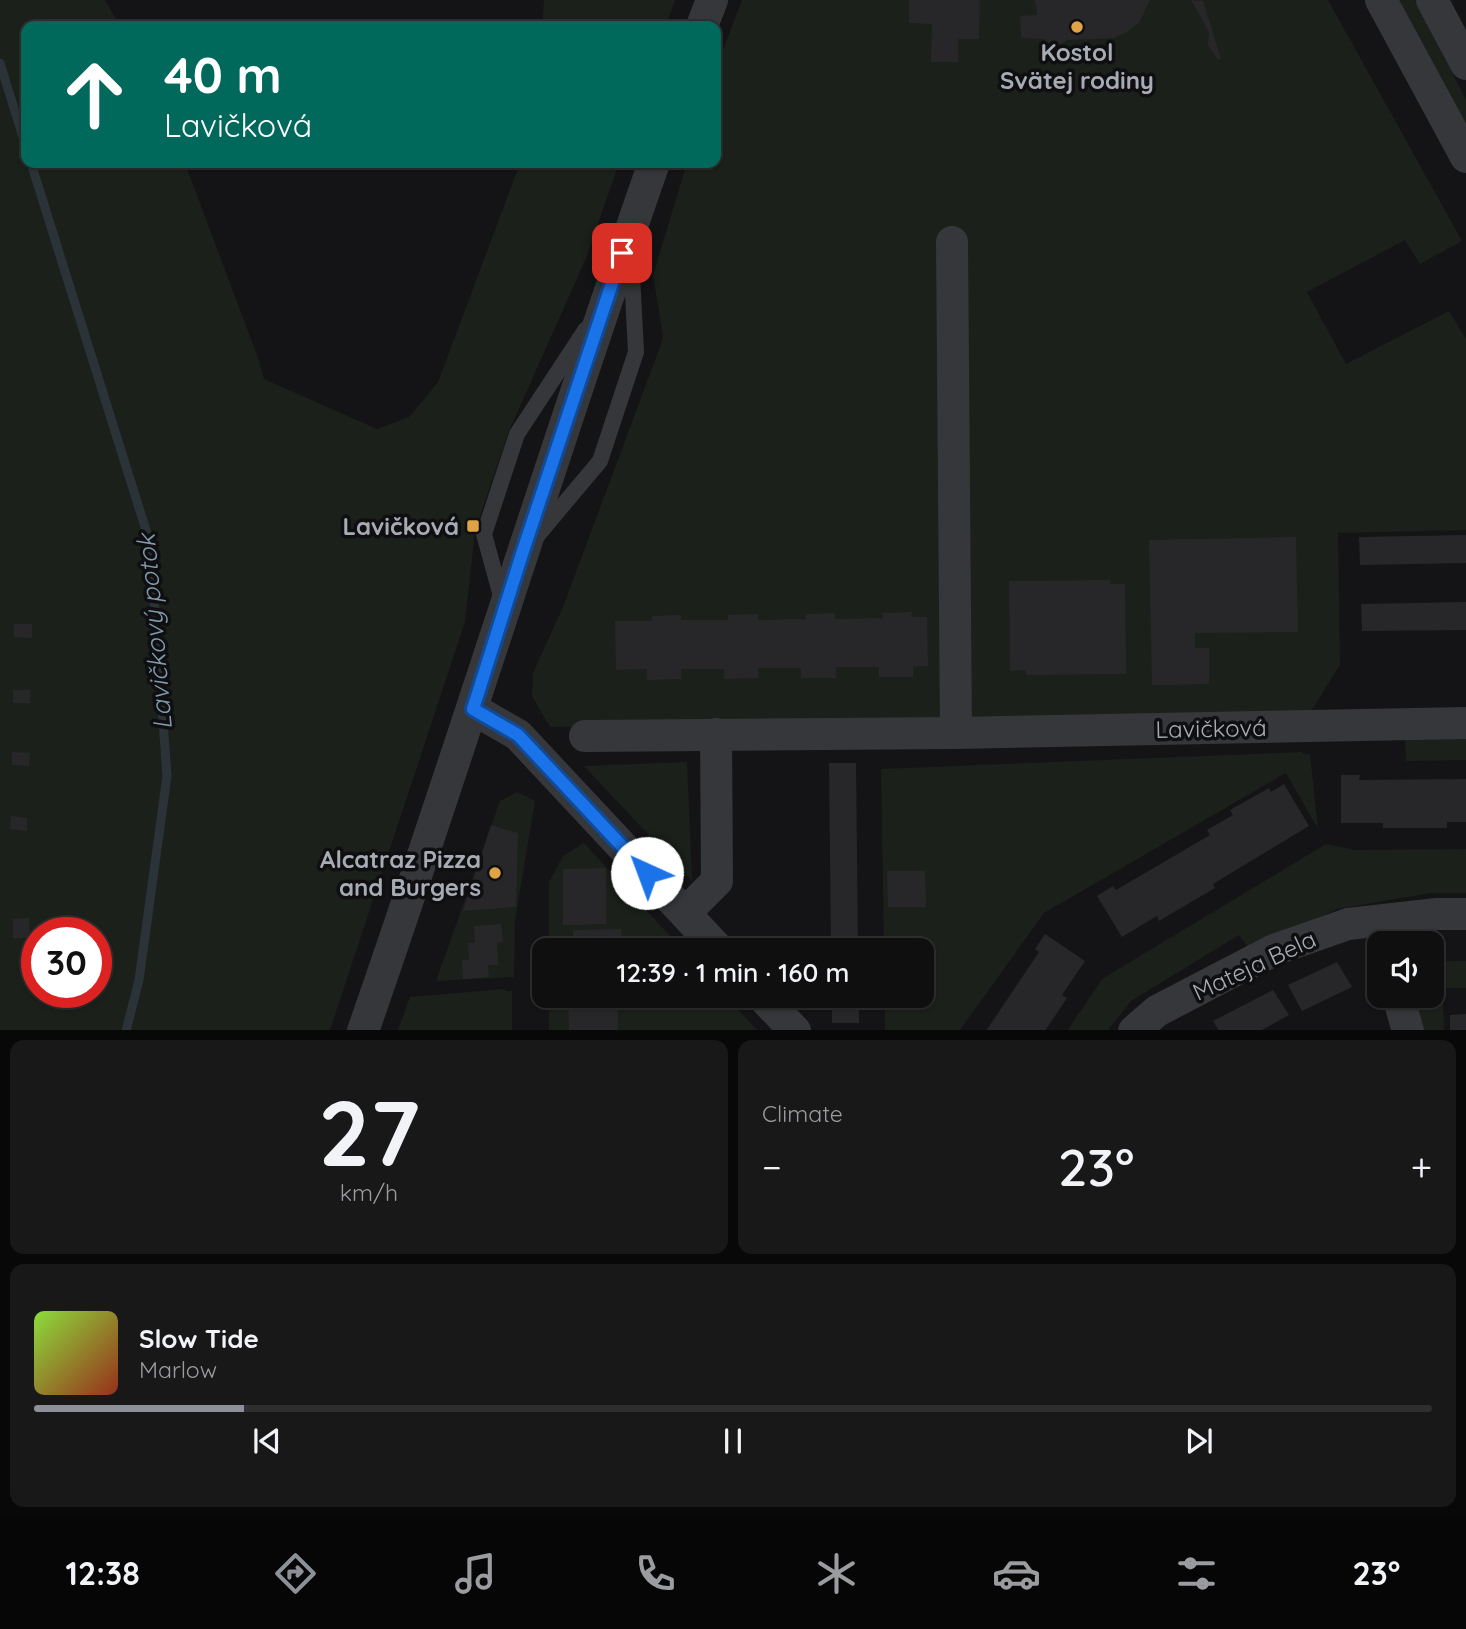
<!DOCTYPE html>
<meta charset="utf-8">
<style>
:root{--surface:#0f0f10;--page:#181819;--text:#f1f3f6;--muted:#9b9c9f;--line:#2f2f30;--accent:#8c9099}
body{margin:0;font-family:Quicksand,sans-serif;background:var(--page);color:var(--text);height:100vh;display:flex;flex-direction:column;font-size:26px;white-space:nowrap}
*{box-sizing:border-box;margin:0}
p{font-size:23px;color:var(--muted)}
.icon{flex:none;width:38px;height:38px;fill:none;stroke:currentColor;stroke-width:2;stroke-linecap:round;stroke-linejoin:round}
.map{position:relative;height:1030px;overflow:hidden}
.panel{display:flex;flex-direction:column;gap:10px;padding:10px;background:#080809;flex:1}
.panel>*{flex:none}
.hud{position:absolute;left:21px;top:21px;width:700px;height:147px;border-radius:14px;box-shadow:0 2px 5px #0004,0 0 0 2px var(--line);background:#00695c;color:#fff;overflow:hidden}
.controls{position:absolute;left:1367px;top:931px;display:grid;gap:14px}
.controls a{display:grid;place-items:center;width:77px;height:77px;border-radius:14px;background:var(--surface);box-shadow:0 2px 5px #0004,0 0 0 2px var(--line);font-size:35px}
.speed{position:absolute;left:21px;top:917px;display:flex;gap:14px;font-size:35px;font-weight:700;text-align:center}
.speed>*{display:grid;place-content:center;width:91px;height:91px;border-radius:50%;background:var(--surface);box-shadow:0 2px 5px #0004,0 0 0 2px var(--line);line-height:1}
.speed .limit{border:10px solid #d22;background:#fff;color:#111}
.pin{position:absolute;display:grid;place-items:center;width:60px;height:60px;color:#fff;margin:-30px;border-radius:14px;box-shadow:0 4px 10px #0006}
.me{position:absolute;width:77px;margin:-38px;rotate:317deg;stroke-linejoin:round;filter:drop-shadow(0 0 5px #0008)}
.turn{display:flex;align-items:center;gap:24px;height:147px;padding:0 28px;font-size:32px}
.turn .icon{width:91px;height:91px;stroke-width:2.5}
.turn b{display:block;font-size:49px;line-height:60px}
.big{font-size:52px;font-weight:600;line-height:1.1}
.panel .tile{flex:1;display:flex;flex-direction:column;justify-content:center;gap:10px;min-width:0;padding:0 24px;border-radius:14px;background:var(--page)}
.panel .dial{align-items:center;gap:0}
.dial b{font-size:91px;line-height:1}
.song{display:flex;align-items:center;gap:21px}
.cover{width:84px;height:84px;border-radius:10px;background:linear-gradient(135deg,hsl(90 70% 55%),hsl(10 70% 35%))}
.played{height:7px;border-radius:4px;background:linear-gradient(90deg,var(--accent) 15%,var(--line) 15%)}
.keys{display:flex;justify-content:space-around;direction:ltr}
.heat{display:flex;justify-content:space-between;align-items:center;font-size:38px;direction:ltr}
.panel .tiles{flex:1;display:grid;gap:10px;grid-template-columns:1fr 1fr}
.tile:last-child{grid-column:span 2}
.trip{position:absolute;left:532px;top:938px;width:402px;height:70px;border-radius:14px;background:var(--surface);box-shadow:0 2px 5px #0004,0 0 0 2px var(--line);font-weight:600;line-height:70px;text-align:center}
.menu{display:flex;height:112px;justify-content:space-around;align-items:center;background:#060606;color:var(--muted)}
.menu .icon{width:49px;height:49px}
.menu .on{color:var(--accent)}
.menu b{font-size:32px;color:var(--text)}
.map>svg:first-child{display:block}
.green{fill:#1b201b;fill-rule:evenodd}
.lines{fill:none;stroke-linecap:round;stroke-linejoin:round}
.stream{stroke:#2c3338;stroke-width:9}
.building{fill:#272729}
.lane{stroke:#36373a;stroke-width:16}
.street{stroke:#36373a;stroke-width:32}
.route-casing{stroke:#114b97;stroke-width:18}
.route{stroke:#1a73e8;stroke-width:12}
.poi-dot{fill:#dea344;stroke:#0f0f11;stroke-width:2.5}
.labels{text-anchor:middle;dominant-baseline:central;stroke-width:7;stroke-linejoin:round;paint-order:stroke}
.poi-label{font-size:24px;font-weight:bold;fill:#a7acb4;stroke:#0f0f11;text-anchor:end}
.street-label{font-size:24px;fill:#a7acb4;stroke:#0f0f11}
.water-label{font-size:26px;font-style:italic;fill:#829aac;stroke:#0f0f11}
</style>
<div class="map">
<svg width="1466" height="1031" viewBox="0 0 1466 1031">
<rect width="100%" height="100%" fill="#141416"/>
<!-- green -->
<g class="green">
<path d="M0,0H105L120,26H26V163H185L257,355L264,379L377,429L409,417L438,382L520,163H619L587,256L509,431L483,507L475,532L465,622L330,1030L0,1031ZM37,933H96V992H37Z"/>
<path d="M544,0H675L666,26H542Z"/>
<path d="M742,0H1328L1462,241L1420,264L1405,240L1307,292L1346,364L1449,311L1466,339V530L1338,533L1340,665L1308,716L550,727L532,696L533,673L563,607L661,344L663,336L653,275L687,163H716V68Z"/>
<path d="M1396,0H1415L1466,100V134Z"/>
<path d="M1466,735V760L1406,761L1405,736Z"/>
<path d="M1302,752L1303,754H1310L1318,829L1286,773L1044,913L960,1030H885V996H922V950H884L881,769Z"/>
<path d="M687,762L692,881L584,766Z"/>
<path d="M517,792L535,801L515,920L514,977L436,981L500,801Z"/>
<path d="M584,843L683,950H549V882L563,856Z"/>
<path d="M1326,844L1355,850L1466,849V893H1431L1337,909L1252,952L1239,935L1131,1001L1108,1030L1067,1031L1102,979Z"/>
<path d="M1432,961H1466V988H1443L1444,1030H1420L1409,996H1432Z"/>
<path d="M505,989L506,991H512V1030H398L410,997Z"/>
<path d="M549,996H725L757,1030H549Z"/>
</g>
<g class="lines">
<!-- stream -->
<g class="stream">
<path d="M0,63L26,147"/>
<path d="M31,163L150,543L167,776L139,980L126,1031"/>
</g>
</g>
<!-- building -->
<g class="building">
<path d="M909,0H980L979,39H958V62H931L932,24L909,23Z"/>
<path d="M1035,0H1150L1139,23L1127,32L1114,38L1067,40L1049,51L1045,39L1021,38L1020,16L1037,15Z"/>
<path d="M1191,0L1203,1L1221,59L1218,60L1208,45L1209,32Z"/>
<path d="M1466,535V563L1360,565L1359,537Z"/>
<path d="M1296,537L1298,632L1195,633V648H1209V684L1152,685L1149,540Z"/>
<path d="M1110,580V584H1125L1126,674L1026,675V670L1010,671L1009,581Z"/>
<path d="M1466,602V630L1362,631L1361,604Z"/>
<path d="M912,612L911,617H927L928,666H913V677H879V667H836V678H801V668H758V678L724,679V669H681V679L647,680V669L616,670L615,621H652V616L681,615V620H728V615L758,614V620L806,619V614L835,613V619L883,618L882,613Z"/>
<path d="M14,624H32V638L14,637Z"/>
<rect x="13" y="690" width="17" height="13"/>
<path d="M12,752L30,753L29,766L12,765Z"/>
<path d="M829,763H856L858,950H831Z"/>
<path d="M1341,775H1360L1359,780L1466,779V822H1447V828H1383V823H1341Z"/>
<path d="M1284,784L1309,826L1213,884L1215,888L1159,921L1157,916L1122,937L1097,896L1113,886L1116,890L1210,835L1207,830L1233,815L1230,810L1269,788L1271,792Z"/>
<path d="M11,816L27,818V831L10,829Z"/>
<path d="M491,825L518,833L516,907L463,911Z"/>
<path d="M606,868V924L563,925V869Z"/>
<path d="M887,871H925L926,907H888Z"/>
<path d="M29,918L30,938H13V919Z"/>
<path d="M501,924L503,942L497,943L498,965H488L489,977L463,979L462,960H469L468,943H475L474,926Z"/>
<path d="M621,929L622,947H617V950H573V930Z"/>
<path d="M1045,934L1085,961L1062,995L1067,998L1045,1031H986L1039,952L1035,949Z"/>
<path d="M1337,962L1352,987L1302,1011L1288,985Z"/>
<path d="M1273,990L1289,1015L1260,1031H1219L1213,1021Z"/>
<path d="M568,996H617L618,1031H569Z"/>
<rect x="832" y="996" width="27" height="27"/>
<path d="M1466,1014V1031H1450V1015Z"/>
</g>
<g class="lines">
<!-- lane -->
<g class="lane">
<path d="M537,536L600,461L636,352L631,255"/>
<path d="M502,600L484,534L517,434L586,329"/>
</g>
<!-- street -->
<g class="street">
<path d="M1381,0L1466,157"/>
<path d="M1432,0L1466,64"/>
<path d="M702,26L712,0"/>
<path d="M952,242L956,733"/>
<path d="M473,709L518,735L719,950"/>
<path d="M585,736L956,733L1466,723"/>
<path d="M685,913L717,881L716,734"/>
<path d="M762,996L795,1031"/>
<path d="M1398,996L1408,1031"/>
<path d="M363,1031C464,742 553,451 654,163"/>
<path d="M1134,1031L1157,1011L1274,950L1348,924L1437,914H1466"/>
</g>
</g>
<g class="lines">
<defs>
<path id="route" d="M622,253L522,554L473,709L518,735L647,873"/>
</defs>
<!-- route casing -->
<use href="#route" class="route-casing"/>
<!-- route -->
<use href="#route" class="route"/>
</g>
<!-- markers -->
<g class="poi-dot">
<circle cx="1077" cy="27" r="7"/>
<rect x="466" y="519" width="14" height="14" rx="3.5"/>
<circle cx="495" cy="873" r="7"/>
</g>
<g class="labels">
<!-- poi labels -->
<g class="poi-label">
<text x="1077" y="52" text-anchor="middle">Kostol<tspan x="1077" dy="28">Svätej rodiny</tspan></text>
<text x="459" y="526">Lavičková</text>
<text x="481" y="859">Alcatraz Pizza<tspan x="481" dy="28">and Burgers</tspan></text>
</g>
<!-- street labels -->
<g class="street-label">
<text transform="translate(1211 728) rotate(-1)">Lavičková</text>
<text transform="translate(1254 965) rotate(-25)">Mateja Bela</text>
</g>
<!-- water labels -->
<g class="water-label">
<text transform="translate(154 632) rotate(-95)">Lavičkový potok</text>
</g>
</g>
</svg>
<div class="controls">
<a><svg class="icon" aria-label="sound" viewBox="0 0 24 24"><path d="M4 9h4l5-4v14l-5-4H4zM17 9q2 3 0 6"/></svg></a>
</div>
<div class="speed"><div class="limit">30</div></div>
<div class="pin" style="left:622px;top:253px;background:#d93025"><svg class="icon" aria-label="arrive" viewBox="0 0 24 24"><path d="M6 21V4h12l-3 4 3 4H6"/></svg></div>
<svg class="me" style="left:647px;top:873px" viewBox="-20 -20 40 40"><circle r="19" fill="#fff"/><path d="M0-13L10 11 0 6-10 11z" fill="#1a73e8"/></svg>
<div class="trip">12:39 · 1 min · 160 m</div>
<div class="hud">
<div class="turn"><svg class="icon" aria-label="ahead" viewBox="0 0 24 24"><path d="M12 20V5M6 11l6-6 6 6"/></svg><div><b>40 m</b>Lavičková</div></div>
</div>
</div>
<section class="panel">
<div class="tiles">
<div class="tile dial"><b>27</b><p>km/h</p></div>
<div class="tile"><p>Climate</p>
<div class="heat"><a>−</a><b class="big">23°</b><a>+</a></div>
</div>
<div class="tile">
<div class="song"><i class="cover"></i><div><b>Slow Tide</b><p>Marlow</p></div></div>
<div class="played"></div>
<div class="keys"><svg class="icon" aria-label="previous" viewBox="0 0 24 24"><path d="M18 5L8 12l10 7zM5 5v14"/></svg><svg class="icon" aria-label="pause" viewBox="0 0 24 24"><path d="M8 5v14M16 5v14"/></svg><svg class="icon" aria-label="next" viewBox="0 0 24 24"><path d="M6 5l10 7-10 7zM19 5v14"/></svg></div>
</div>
</div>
</section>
<nav class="menu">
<b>12:38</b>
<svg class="icon on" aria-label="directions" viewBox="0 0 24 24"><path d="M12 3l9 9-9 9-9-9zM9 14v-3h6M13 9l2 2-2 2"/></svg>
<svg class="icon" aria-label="music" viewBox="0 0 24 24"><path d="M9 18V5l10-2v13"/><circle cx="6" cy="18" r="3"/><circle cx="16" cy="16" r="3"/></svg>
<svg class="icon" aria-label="phone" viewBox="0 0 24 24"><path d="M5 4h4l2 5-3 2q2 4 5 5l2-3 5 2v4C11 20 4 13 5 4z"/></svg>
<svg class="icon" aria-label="climate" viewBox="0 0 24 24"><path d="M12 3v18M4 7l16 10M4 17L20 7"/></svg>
<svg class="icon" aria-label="car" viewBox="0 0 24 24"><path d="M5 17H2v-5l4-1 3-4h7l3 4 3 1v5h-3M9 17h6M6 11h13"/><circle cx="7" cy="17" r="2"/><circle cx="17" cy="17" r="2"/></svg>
<svg class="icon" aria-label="filters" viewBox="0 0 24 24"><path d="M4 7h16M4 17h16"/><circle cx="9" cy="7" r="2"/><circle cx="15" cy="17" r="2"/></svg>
<b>23°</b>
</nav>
